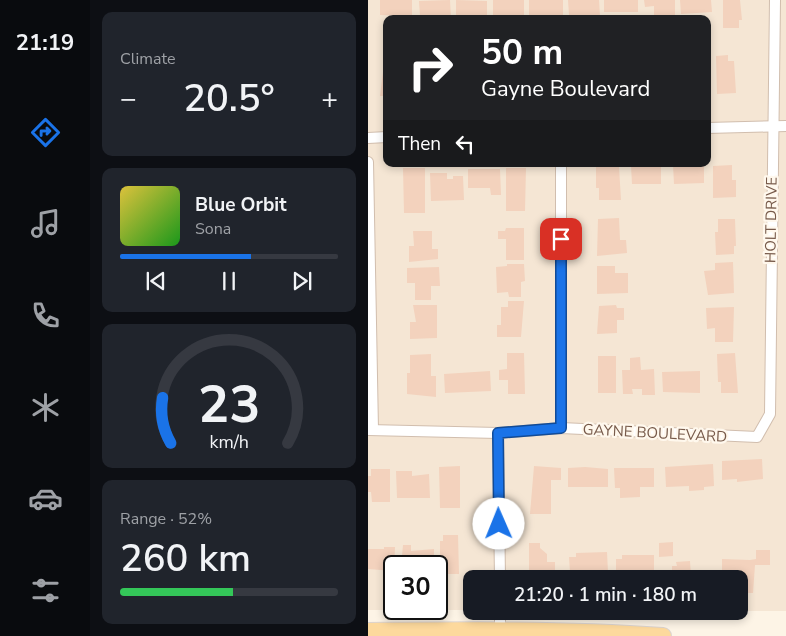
<!DOCTYPE html>
<meta charset="utf-8">
<style>
:root{--surface:#171b24;--page:#20242c;--text:#f1f3f6;--muted:#9ea1a6;--line:#363941;--accent:#1a73e8}
body{margin:0;font-family:"Nunito Sans",sans-serif;background:var(--page);color:var(--text);height:100vh;display:flex;flex-direction:column;font-size:19px;white-space:nowrap}
*{box-sizing:border-box;margin:0}
p{font-size:16px;color:var(--muted)}
.icon{flex:none;width:28px;height:28px;fill:none;stroke:currentColor;stroke-width:2;stroke-linecap:round;stroke-linejoin:round}
.map{position:relative;flex:1;overflow:hidden}
.panel{display:flex;flex-direction:column;gap:12px;padding:12px;background:#0d0f14;width:278px}
.panel>*{flex:none}
.banner{position:absolute;left:15px;top:15px;width:328px;height:152px;border-radius:10px;box-shadow:0 2px 8px #0003;background:#202124;color:#fff;overflow:hidden}
.speed{position:absolute;left:15px;top:555px;display:flex;gap:10px;font-size:25px;font-weight:700;text-align:center}
.speed>*{display:grid;place-content:center;width:65px;height:65px;border-radius:50%;background:var(--surface);box-shadow:0 2px 8px #0003;line-height:1}
.speed .limit{border:2px solid #111;border-radius:8px;background:#fff;color:#111}
.pin{position:absolute;display:grid;place-items:center;width:42px;height:42px;color:#fff;margin:-21px;border-radius:10px;box-shadow:0 2px 8px #0006}
.me{position:absolute;width:55px;margin:-28px;rotate:359deg;stroke-linejoin:round;filter:drop-shadow(0 0 4px #0008)}
.turn{display:flex;align-items:center;gap:18px;height:105px;padding:0 15px;font-size:22px}
.turn .icon{width:65px;height:65px;stroke-width:2.5}
.turn b{display:block;font-size:35px;line-height:42px}
.then{display:flex;align-items:center;height:48px;padding:0 15px;background:#0003;gap:10px;font-size:19px}
.big{font-size:38px;font-weight:600;line-height:1.1}
.panel .card{flex:1;display:flex;flex-direction:column;justify-content:center;gap:8px;min-width:0;padding:0 18px;border-radius:10px;background:var(--page)}
.panel .dial{align-items:center;gap:0}
.dial svg{height:130px;overflow:visible;fill:none;stroke:var(--line);stroke-width:7;stroke-linecap:round;text-anchor:middle}
.dial text{fill:var(--text);stroke:none}
.song{display:flex;align-items:center;gap:15px}
.cover{width:60px;height:60px;border-radius:8px;background:linear-gradient(135deg,hsl(50 70% 55%),hsl(120 70% 35%))}
.played{height:5px;border-radius:2px;background:linear-gradient(90deg,var(--accent) 60%,var(--line) 60%)}
.keys{display:flex;justify-content:space-around;direction:ltr}
.heat{display:flex;justify-content:space-between;align-items:center;font-size:28px;direction:ltr}
.charge{height:8px;border-radius:4px;background:linear-gradient(90deg,#34c759 52%,var(--line) 0)}
.trip{position:absolute;left:95px;top:570px;width:285px;height:50px;border-radius:10px;background:var(--surface);box-shadow:0 2px 8px #0003;font-weight:600;line-height:50px;text-align:center}
main{display:flex;flex:1;min-height:0}
.tab-bar{display:flex;flex-direction:column;width:90px;justify-content:space-around;align-items:center;background:#090b0e;color:var(--muted)}
.tab-bar .icon{width:35px;height:35px}
.tab-bar .current{color:var(--accent)}
.tab-bar b{font-size:22px;color:var(--text)}
.map>svg:first-child{display:block}
.residential{fill:#f5e6d4;fill-rule:evenodd}
.building{fill:#f3d2bd}
.lines{fill:none;stroke-linecap:round;stroke-linejoin:round}
.minor-casing{stroke:#d1beae;stroke-width:12}
.primary-casing{stroke:#dcd4d0;stroke-width:18}
.minor{stroke:#fff;stroke-width:10}
.primary{stroke:#fdd99d;stroke-width:16}
.route-casing{stroke:#114b97;stroke-width:12}
.route{stroke:#1a73e8;stroke-width:9}
.labels{text-anchor:middle;dominant-baseline:central;stroke-width:4.5;stroke-linejoin:round;paint-order:stroke}
.street-label{font-size:15px;fill:#775a4a;stroke:#fff8ed}
</style>
<main>
<nav class="tab-bar">
<b>21:19</b>
<svg class="icon current" aria-label="directions" viewBox="0 0 24 24"><path d="M12 3l9 9-9 9-9-9zM9 14v-3h6M13 9l2 2-2 2"/></svg>
<svg class="icon" aria-label="music" viewBox="0 0 24 24"><path d="M9 18V5l10-2v13"/><circle cx="6" cy="18" r="3"/><circle cx="16" cy="16" r="3"/></svg>
<svg class="icon" aria-label="phone" viewBox="0 0 24 24"><path d="M5 4h4l2 5-3 2q2 4 5 5l2-3 5 2v4C11 20 4 13 5 4z"/></svg>
<svg class="icon" aria-label="climate" viewBox="0 0 24 24"><path d="M12 3v18M4 7l16 10M4 17L20 7"/></svg>
<svg class="icon" aria-label="car" viewBox="0 0 24 24"><path d="M5 17H2v-5l4-1 3-4h7l3 4 3 1v5h-3M9 17h6M6 11h13"/><circle cx="7" cy="17" r="2"/><circle cx="17" cy="17" r="2"/></svg>
<svg class="icon" aria-label="filters" viewBox="0 0 24 24"><path d="M4 7h16M4 17h16"/><circle cx="9" cy="7" r="2"/><circle cx="15" cy="17" r="2"/></svg>
</nav>
<section class="panel">
<div class="card"><p>Climate</p>
<div class="heat"><a>−</a><b class="big">20.5°</b><a>+</a></div>
</div>
<div class="card">
<div class="song"><i class="cover"></i><div><b>Blue Orbit</b><p>Sona</p></div></div>
<div class="played"></div>
<div class="keys"><svg class="icon" aria-label="previous" viewBox="0 0 24 24"><path d="M18 5L8 12l10 7zM5 5v14"/></svg><svg class="icon" aria-label="pause" viewBox="0 0 24 24"><path d="M8 5v14M16 5v14"/></svg><svg class="icon" aria-label="next" viewBox="0 0 24 24"><path d="M6 5l10 7-10 7zM19 5v14"/></svg></div>
</div>
<div class="card dial"><svg viewBox="0 0 100 80">
<path d="M14 69A42 42 0 1 1 86 69"/>
<path d="M14 69A42 42 0 0 1 9 41" stroke="#1a73e8"/>
<text x="50" y="56" font-size="32" font-weight="700">23</text>
<text x="50" y="72" font-size="11">km/h</text>
</svg></div>
<div class="card"><p>Range · 52%</p><b class="big">260 km</b><div class="charge"></div></div>
</section>
<div class="map">
<svg width="419" height="636" viewBox="0 0 419 636">
<rect width="100%" height="100%" fill="#fdf4e6"/>
<!-- residential -->
<path class="residential" d="M0,0H418V611H371V579H104V610H0ZM19,19H339V164H19ZM26,566H69V609H26Z"/>
<!-- building -->
<g class="building">
<path d="M12,0H44V16L12,15Z"/>
<path d="M82,0L83,19L52,16L51,1Z"/>
<path d="M88,0L119,1V18L88,19Z"/>
<path d="M125,0H156V16L125,17Z"/>
<rect x="161" y="0" width="34" height="17"/>
<path d="M200,0H231L232,16L201,15Z"/>
<rect x="236" y="0" width="34" height="12"/>
<path d="M276,0H307V19H286V6L277,7Z"/>
<path d="M312,0H343L344,12L313,14Z"/>
<path d="M355,0H372L374,20H371V28H355Z"/>
<path d="M360,55V61H366L368,93L349,94L348,56Z"/>
<path d="M15,72H19V96H12Z"/>
<path d="M293,165V184H264L263,166Z"/>
<path d="M305,165H336V183L306,184Z"/>
<path d="M364,165V180H368V197L345,198V166Z"/>
<path d="M228,167H251L253,200H231V188H228Z"/>
<path d="M35,168H57V213H36Z"/>
<path d="M138,168H158L157,211H138Z"/>
<path d="M100,169H132L133,195H123L122,188H100Z"/>
<path d="M62,173H79V179H85V176H95L96,200L63,201Z"/>
<path d="M251,218L252,240H258L259,253L229,256L230,219Z"/>
<path d="M350,219H367L368,246H366V254L348,255L347,232H350Z"/>
<path d="M138,228H156V260H138V239H130V231H137Z"/>
<path d="M45,231H64V249H70V259L41,262V246H46Z"/>
<path d="M365,262L366,293L340,295L336,271L347,270V263Z"/>
<path d="M139,264H156L157,281L153,282V297H141L140,292L129,293L128,267L139,266Z"/>
<path d="M229,266H247V273H260V293L229,294Z"/>
<path d="M71,267L72,286H63V300H47V283H39V268Z"/>
<path d="M140,301H156L153,337H129V325H133V307H140Z"/>
<path d="M45,305H69V338L42,339V322H48Z"/>
<path d="M248,305L249,308H256V320H249V333L229,334L231,306Z"/>
<path d="M366,307L365,342H347V328L339,329L338,308Z"/>
<path d="M139,353H156L157,394H140V380H131V370L139,369Z"/>
<path d="M367,353L370,393H353V382H350L349,354Z"/>
<path d="M63,354V376H68V397L39,394V373H42V355Z"/>
<rect x="230" y="356" width="18" height="37"/>
<path d="M272,357L273,370L286,369L287,395H274V389H264L265,394H255L254,370H262V358Z"/>
<path d="M122,371L123,391L77,393L76,374Z"/>
<path d="M332,371V393L295,392L294,372Z"/>
<path d="M394,459L395,479L369,482V479L354,480V461Z"/>
<path d="M345,464L346,486L336,487V490L321,491V486L298,487L297,467Z"/>
<path d="M92,466V508H72L71,467Z"/>
<path d="M166,466L193,468V480H183V514H162Z"/>
<path d="M217,467L240,469V487H200V468Z"/>
<path d="M246,468H286V487H272V497L252,498V488H247Z"/>
<path d="M3,469H22V502H4L3,492H0V476H3Z"/>
<path d="M28,471H44V476L61,474L62,498H29Z"/>
<path d="M75,535H90L91,574H72V541H75Z"/>
<path d="M305,542V556L291,557V543Z"/>
<path d="M161,543H172V548L179,554V562H187V579H161Z"/>
<path d="M35,545H43V551L66,549V566H33Z"/>
<path d="M16,547H27L26,571L0,569V549H16Z"/>
<path d="M388,550H402V565H387L385,593H371V579H354V559L382,560L388,559Z"/>
<path d="M239,552L240,572L217,574V572H202L201,557H208V553Z"/>
<path d="M254,555H286V574L248,575V559H254Z"/>
<path d="M322,561L323,576L308,577V572L304,573V566H309L308,562Z"/>
</g>
<g class="lines">
<defs>
<g id="minor">
<path d="M339,128L419,126"/>
<path d="M0,138L19,137"/>
<path d="M0,162L5,430"/>
<path d="M193,428V164"/>
<path d="M0,430L130,433L193,428L389,437L402,414L407,0"/>
<path d="M130,433L132,579"/>
<path d="M132,611V630"/>
</g>
<path id="primary" d="M0,631C99,630 197,629 295,636"/>
</defs>
<!-- minor casing -->
<use href="#minor" class="minor-casing"/>
<!-- primary casing -->
<use href="#primary" class="primary-casing"/>
<!-- minor -->
<use href="#minor" class="minor"/>
<!-- primary -->
<use href="#primary" class="primary"/>
</g>
<g class="lines">
<defs>
<path id="route" d="M131,524L130,433L193,428V239"/>
</defs>
<!-- route casing -->
<use href="#route" class="route-casing"/>
<!-- route -->
<use href="#route" class="route"/>
</g>
<g class="labels">
<!-- street labels -->
<g class="street-label">
<text transform="translate(403 220) rotate(-89)">HOLT DRIVE</text>
<text transform="translate(287 433) rotate(3)">GAYNE BOULEVARD</text>
</g>
</g>
</svg>
<div class="speed"><div class="limit">30</div></div>
<div class="pin" style="left:193px;top:239px;background:#d93025"><svg class="icon" aria-label="arrive" viewBox="0 0 24 24"><path d="M6 21V4h12l-3 4 3 4H6"/></svg></div>
<svg class="me" style="left:131px;top:524px" viewBox="-20 -20 40 40"><circle r="19" fill="#fff"/><path d="M0-13L10 11 0 6-10 11z" fill="#1a73e8"/></svg>
<div class="trip">21:20 · 1 min · 180 m</div>
<div class="banner">
<div class="turn"><svg class="icon" aria-label="right" viewBox="0 0 24 24"><path d="M7 20v-9h11M14 6l5 5-5 5"/></svg><div><b>50 m</b>Gayne Boulevard</div></div>
<div class="then">Then<svg class="icon" aria-label="left" viewBox="0 0 24 24"><path d="M17 20v-9H6M10 6l-5 5 5 5"/></svg></div>
</div>
</div>
</main>
